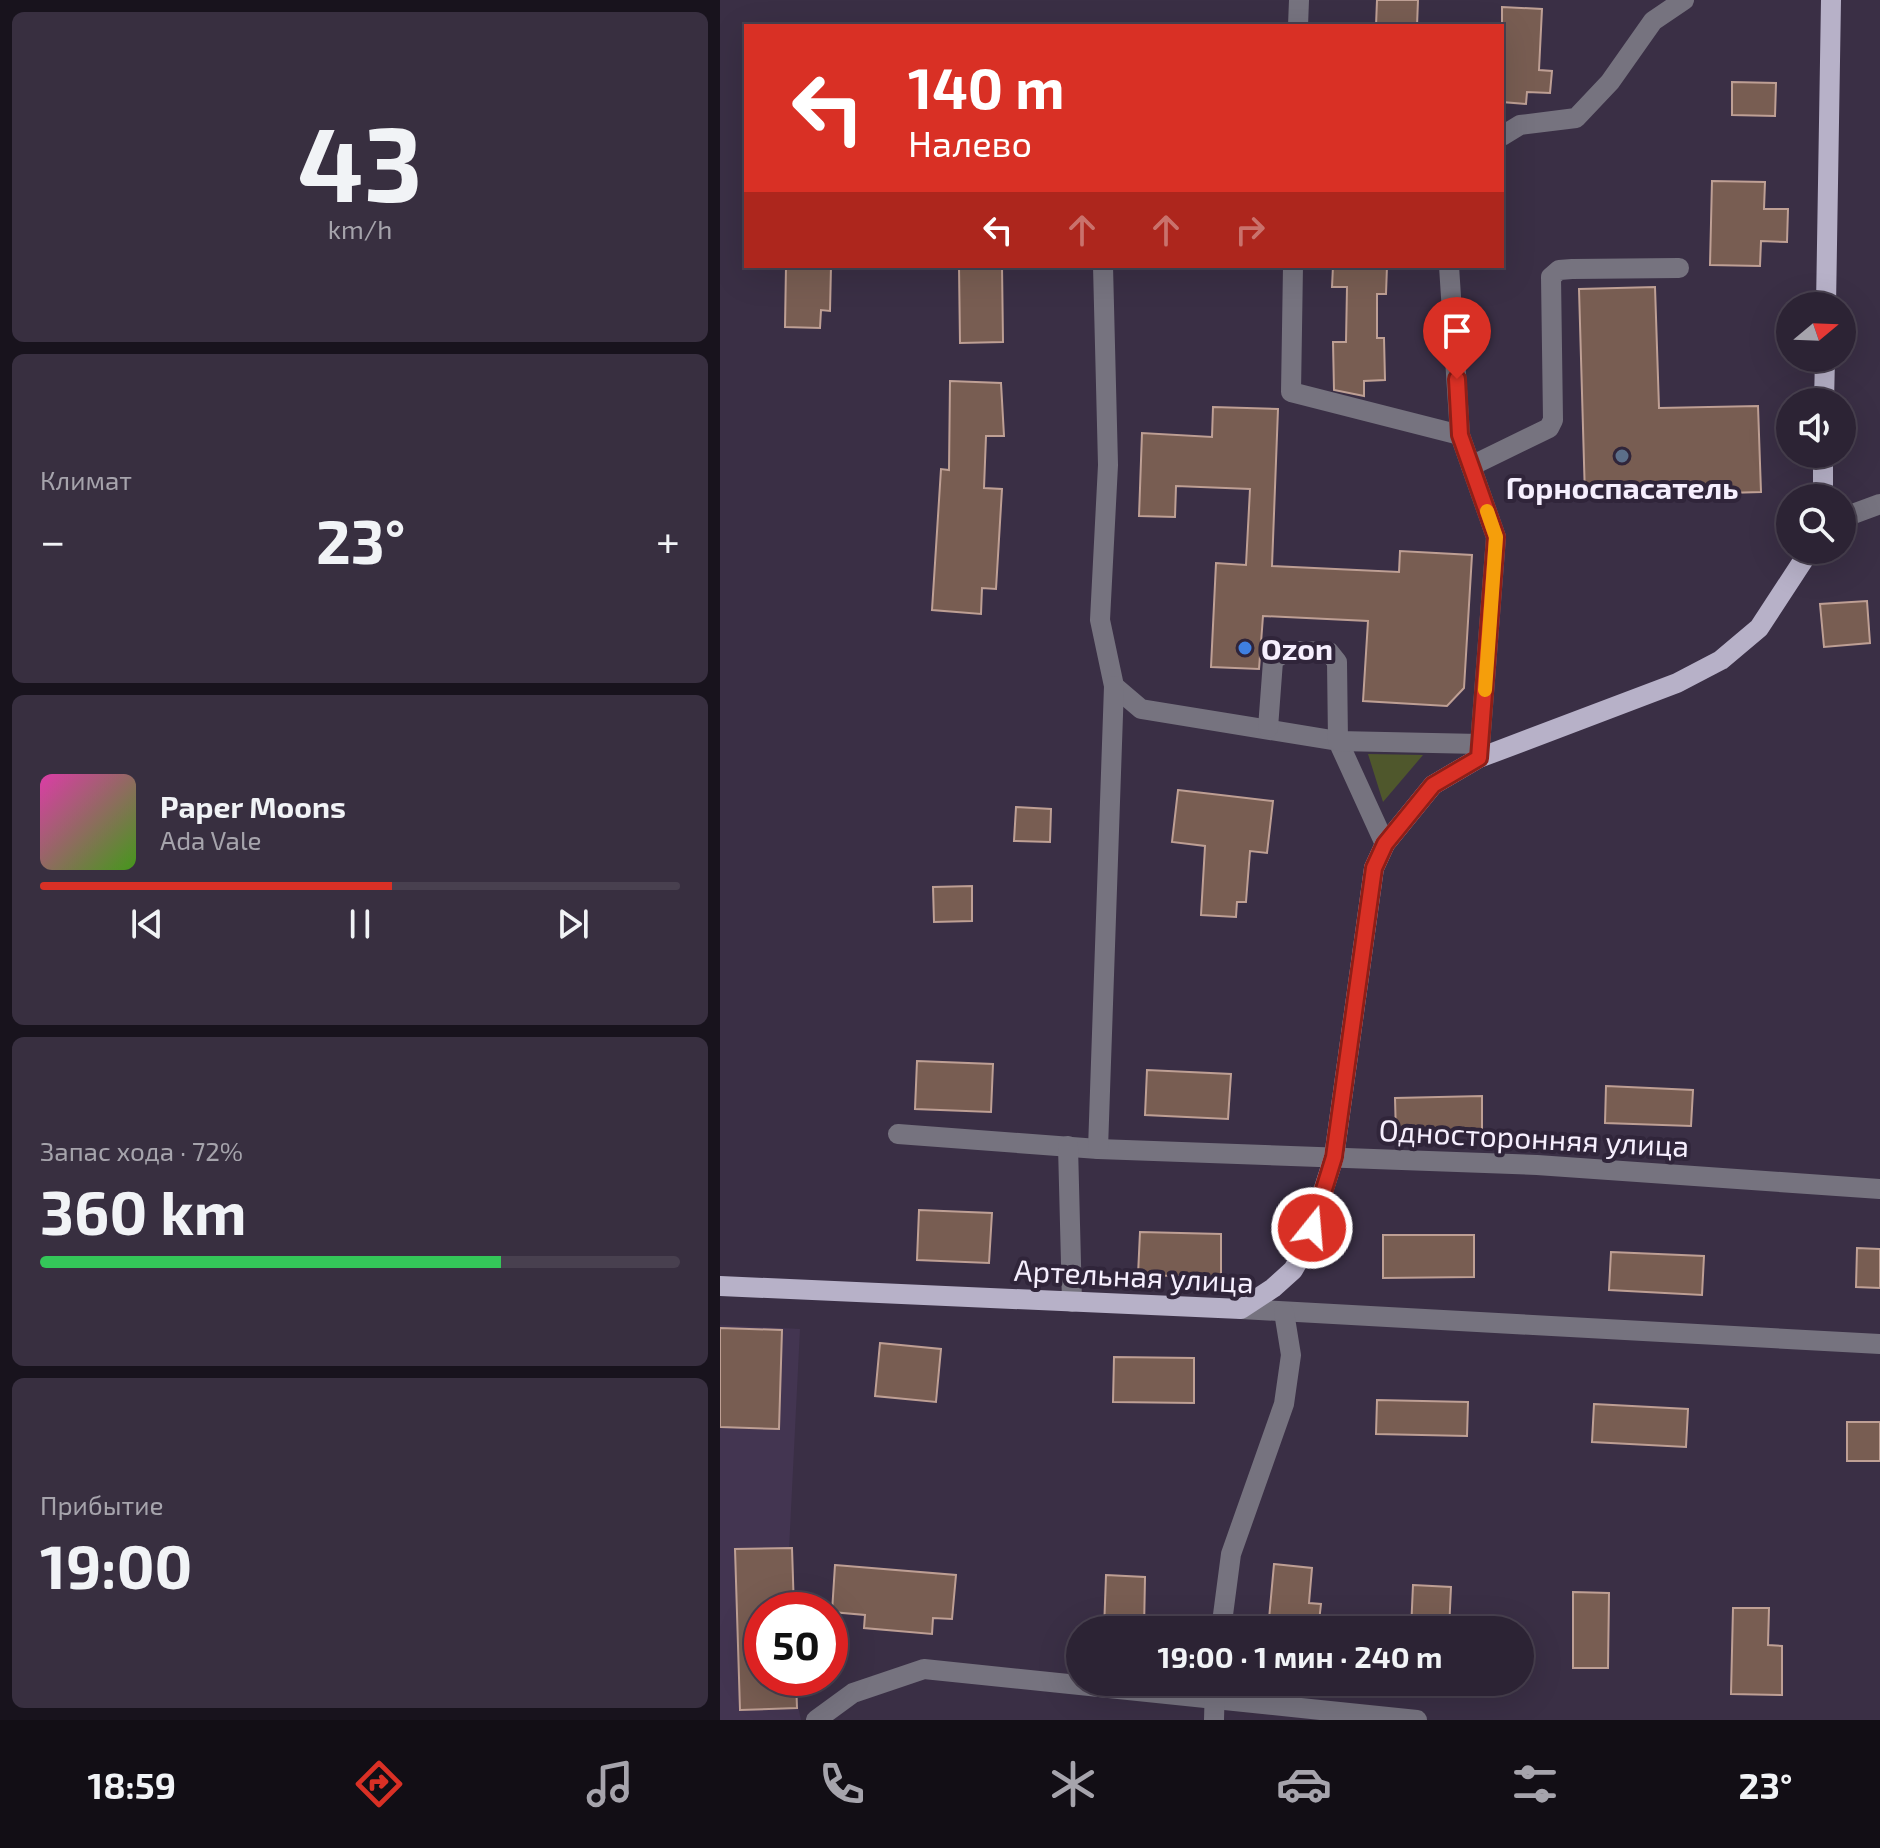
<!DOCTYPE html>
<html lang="ru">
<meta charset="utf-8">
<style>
:root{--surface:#2c2334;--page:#382f40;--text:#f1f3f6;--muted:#a6a4ac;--line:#48404f;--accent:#d93025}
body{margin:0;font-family:"Exo 2",sans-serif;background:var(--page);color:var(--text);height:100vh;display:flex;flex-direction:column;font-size:30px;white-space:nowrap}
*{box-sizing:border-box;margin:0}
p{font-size:26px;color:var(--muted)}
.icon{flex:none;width:44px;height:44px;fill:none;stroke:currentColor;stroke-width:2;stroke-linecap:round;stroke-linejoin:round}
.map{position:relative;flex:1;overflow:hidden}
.side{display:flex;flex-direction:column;gap:12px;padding:12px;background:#18131d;width:720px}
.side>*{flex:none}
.top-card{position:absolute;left:24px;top:24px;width:760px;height:244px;border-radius:0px;box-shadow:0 8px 32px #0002,0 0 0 2px var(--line);background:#d93025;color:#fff;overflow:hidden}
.needle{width:52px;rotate:71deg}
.fabs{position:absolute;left:1056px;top:292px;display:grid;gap:16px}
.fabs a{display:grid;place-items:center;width:80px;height:80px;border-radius:50%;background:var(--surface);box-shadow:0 8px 32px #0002,0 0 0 2px var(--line);font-size:40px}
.speed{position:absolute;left:24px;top:1592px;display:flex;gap:16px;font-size:40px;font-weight:700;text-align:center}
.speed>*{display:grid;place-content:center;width:104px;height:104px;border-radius:50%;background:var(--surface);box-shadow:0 8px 32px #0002,0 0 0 2px var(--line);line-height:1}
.speed .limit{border:12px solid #d22;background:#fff;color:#111}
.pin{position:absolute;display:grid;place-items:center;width:68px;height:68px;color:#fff;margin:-82px -34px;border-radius:50% 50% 50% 0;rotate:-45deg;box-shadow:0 0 8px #0007}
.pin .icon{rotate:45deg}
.me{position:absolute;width:88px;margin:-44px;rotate:17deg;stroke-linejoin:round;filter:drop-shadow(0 0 6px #0008)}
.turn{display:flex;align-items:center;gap:28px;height:168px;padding:0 32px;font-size:36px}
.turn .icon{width:104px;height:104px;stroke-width:2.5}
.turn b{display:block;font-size:56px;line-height:68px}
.lanes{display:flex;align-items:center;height:76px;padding:0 32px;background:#0003;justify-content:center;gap:40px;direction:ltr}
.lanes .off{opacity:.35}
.big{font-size:60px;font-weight:700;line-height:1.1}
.side .tile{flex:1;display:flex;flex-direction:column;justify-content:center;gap:12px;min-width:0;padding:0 28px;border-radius:12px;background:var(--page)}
.side .dial{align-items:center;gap:0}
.dial b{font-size:104px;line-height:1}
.song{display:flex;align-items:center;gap:24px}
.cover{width:96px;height:96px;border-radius:12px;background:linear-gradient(135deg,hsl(320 70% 55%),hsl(100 70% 35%))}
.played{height:8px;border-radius:4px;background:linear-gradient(90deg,var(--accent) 55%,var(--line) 55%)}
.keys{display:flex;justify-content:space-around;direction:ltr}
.heat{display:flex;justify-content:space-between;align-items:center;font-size:44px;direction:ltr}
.charge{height:12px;border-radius:6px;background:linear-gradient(90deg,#34c759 72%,var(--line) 0)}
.trip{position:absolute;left:346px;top:1616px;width:468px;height:80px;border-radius:40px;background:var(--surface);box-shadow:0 8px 32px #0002,0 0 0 2px var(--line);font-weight:700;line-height:80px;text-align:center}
.menu{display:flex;height:128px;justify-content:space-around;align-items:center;background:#120e15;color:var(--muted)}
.menu .icon{width:56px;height:56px}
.menu .selected{color:var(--accent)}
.menu b{font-size:36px;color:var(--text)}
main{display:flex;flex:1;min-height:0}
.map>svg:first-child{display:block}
.built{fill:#433551}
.green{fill:#4f572c}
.building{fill:#785d52;stroke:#be9f94;stroke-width:2}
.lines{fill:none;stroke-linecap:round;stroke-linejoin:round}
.minor{stroke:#76737f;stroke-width:20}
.major{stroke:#b7b1c8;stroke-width:20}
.route-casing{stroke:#8d1f18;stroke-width:20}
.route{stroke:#d93025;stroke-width:14}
.slow{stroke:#f59e0b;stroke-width:14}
.service-dot{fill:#5c6f8a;stroke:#30253a;stroke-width:3}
.shop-dot{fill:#3f7fe0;stroke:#30253a;stroke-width:3}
.labels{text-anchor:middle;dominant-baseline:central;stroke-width:8;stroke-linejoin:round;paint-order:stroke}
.poi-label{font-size:30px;font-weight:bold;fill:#f6effe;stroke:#30253a}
.street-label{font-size:30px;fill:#f6effe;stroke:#30253a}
</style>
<main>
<section class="side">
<div class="tile dial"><b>43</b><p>km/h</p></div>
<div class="tile"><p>Климат</p>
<div class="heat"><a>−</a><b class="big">23°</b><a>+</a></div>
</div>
<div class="tile">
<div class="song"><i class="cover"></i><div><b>Paper Moons</b><p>Ada Vale</p></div></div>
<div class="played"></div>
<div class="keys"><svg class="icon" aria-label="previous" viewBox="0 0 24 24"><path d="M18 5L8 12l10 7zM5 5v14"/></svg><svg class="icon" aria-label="pause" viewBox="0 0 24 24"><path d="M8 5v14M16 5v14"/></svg><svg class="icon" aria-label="next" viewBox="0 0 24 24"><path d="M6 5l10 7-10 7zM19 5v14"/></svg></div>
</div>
<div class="tile"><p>Запас хода · 72%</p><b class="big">360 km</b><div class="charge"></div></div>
<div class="tile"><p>Прибытие</p><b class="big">19:00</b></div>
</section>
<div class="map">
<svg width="1160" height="1720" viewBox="0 0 1160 1720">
<rect width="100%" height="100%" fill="#3a2f45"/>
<!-- built -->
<path class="built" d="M0,1325L80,1329L66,1610H42V1678H72L81,1720H0Z"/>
<!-- green -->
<path class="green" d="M648,754L703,755L663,802Z"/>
<!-- building -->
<g class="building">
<path d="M657,0H698L697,26H656Z"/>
<path d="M782,7L822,9L819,70L832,71L830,93L807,92L806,104L782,102Z"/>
<path d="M1012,82L1056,83L1055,116L1012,115Z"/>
<path d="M992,181L1045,182L1044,209H1068L1067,242L1041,241L1040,266L990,265Z"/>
<path d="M66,266H111L110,311L101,310L100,328L65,327Z"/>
<path d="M239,266H282L283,342L240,343Z"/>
<path d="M613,266H667L666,294H657V338H664L665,380L644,381V396L614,390L613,342H626L627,287H612Z"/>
<path d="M935,287L939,408L1038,406L1041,492L865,497L859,289Z"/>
<path d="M230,381L281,383L284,436H266L264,488L282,489L276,589L262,588L261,614L212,610L221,469L229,470Z"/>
<path d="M493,407L558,409L552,566L679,572L680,551L752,555L744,688L727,706L643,701L648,621L543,616L539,669L491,667L496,563L526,565L530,489L456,486L455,517L419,516L422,433L492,437Z"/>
<path d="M1147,601L1150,643L1104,647L1100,604Z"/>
<path d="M458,790L553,801L547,853L530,851L526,902H517L516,917L481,915L485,846L452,842Z"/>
<path d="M296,807L331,809L330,842L294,841Z"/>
<path d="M252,886V921L214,922L213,887Z"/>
<path d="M197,1061L273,1064L271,1112L195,1109Z"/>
<path d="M427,1070L511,1074L508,1119L425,1115Z"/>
<path d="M886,1086L973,1090L971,1126L885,1123Z"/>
<path d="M762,1096V1134L676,1136L675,1098Z"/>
<path d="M199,1210L272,1213L269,1263L197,1260Z"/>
<path d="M420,1232L501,1234V1277L418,1275Z"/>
<path d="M663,1235H754V1277L663,1278Z"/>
<path d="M1137,1248L1160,1249V1288L1136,1287Z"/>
<path d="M891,1252L984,1256L982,1295L889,1290Z"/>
<path d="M0,1328L62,1330L59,1429L0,1427Z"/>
<path d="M160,1343L221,1349L216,1402L155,1396Z"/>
<path d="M394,1357L474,1358V1403L393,1402Z"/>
<path d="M657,1400L748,1402L747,1436L656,1434Z"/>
<path d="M874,1404L968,1409L966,1447L872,1442Z"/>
<rect x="1127" y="1422" width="33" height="39"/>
<path d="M72,1548L74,1610H42V1678H76L77,1708L20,1710L15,1549Z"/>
<path d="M554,1564L592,1568L589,1603L601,1604L598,1630H548Z"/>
<path d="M115,1565L236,1575L232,1619L213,1618L212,1634L144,1628L145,1615L112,1612Z"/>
<path d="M386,1575L425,1577L424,1630H384Z"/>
<path d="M693,1585L731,1587L729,1630H691Z"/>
<path d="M853,1592L889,1593L888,1668H853Z"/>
<path d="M1013,1608H1049L1048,1645L1062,1646V1695L1011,1694Z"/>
</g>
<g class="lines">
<!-- minor -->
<g class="minor">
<path d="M578,26L579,0"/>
<path d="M782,136L800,125L856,118L890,82L933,21L964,0"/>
<path d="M383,266L388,465L380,620L394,686L421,709L618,741L665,844"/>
<path d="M573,266L571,392L740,435"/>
<path d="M729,266L740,435L776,537L759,758"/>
<path d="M751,466L829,428L833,420L831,277L839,270L852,269L959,268"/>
<path d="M1122,518L1160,504"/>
<path d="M548,728L553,661C567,646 590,652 609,652L617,662L618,741L760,744"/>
<path d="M178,1134L378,1149L817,1165L1160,1189"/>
<path d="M348,1146L352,1302"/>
<path d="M378,1149L394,686"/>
<path d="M521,1309L1160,1344"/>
<path d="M501,1630L511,1554L564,1404L571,1355L564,1312"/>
<path d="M96,1720L133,1693L204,1669L697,1720"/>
<path d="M494,1720L495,1682"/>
</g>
<!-- major -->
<g class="major">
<path d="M1106,306L1111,0"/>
<path d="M1104,402L1105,358"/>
<path d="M1103,498V454"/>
<path d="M0,1286L521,1309L553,1288L573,1270L584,1251L614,1157L654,868L665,844L713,785L759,758L957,683L1001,660L1039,628L1090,550"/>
</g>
</g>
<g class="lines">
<defs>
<path id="route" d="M592,1228L614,1157L654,868L665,844L713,785L759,758L776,537L740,435L737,379"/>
</defs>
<!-- route casing -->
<use href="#route" class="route-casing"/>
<!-- route -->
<use href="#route" class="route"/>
<!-- slow -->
<path class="slow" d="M765,690L776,537L767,511"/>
</g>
<!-- markers -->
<circle class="service-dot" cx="902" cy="456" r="8"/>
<circle class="shop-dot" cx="525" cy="648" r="8"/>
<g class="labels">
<!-- poi labels -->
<g class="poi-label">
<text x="902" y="487">Горноспасатель</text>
<text x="541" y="648" text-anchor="start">Ozon</text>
</g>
<!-- street labels -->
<g class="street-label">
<text transform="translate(814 1137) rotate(3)">Односторонняя улица</text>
<text transform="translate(414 1275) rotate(3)">Артельная улица</text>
</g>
</g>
</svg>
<div class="fabs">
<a><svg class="needle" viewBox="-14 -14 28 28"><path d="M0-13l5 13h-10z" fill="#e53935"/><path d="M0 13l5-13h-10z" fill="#a6a4ac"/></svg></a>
<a><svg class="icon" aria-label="sound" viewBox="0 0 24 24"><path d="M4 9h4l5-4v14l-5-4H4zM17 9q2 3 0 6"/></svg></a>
<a><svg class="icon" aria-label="search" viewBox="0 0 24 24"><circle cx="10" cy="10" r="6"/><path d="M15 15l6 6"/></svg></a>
</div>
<div class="speed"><div class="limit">50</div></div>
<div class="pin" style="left:737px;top:379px;background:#d93025"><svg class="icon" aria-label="arrive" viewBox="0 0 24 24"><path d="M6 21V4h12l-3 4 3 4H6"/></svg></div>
<svg class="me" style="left:592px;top:1228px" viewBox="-20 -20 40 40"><circle r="17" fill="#d93025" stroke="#fff" stroke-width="3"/><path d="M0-11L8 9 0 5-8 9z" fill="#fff"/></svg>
<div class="trip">19:00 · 1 мин · 240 m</div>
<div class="top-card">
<div class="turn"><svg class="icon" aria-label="left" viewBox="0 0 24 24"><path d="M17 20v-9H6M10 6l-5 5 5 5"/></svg><div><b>140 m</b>Налево</div></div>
<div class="lanes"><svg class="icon" aria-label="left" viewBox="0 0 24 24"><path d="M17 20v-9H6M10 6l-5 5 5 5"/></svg><svg class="icon off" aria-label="ahead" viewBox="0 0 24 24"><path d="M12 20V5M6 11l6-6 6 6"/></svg><svg class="icon off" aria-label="ahead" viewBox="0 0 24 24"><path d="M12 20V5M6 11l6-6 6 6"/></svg><svg class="icon off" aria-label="right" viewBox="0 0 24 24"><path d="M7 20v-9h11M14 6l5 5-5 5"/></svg></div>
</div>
</div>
</main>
<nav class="menu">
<b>18:59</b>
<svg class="icon selected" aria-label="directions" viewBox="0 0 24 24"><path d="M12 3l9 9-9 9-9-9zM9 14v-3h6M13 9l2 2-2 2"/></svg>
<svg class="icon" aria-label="music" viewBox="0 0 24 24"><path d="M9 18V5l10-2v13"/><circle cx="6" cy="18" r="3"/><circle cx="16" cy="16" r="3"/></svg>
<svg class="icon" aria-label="phone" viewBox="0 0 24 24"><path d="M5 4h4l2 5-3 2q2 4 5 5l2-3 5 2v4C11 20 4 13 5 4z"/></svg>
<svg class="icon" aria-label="climate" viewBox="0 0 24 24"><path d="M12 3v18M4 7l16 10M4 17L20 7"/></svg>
<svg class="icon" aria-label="car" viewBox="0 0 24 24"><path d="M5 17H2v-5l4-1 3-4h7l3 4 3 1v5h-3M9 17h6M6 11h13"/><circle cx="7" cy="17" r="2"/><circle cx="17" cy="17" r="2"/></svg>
<svg class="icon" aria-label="filters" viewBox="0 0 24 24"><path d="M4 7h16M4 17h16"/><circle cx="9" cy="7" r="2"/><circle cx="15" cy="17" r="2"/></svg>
<b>23°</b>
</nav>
